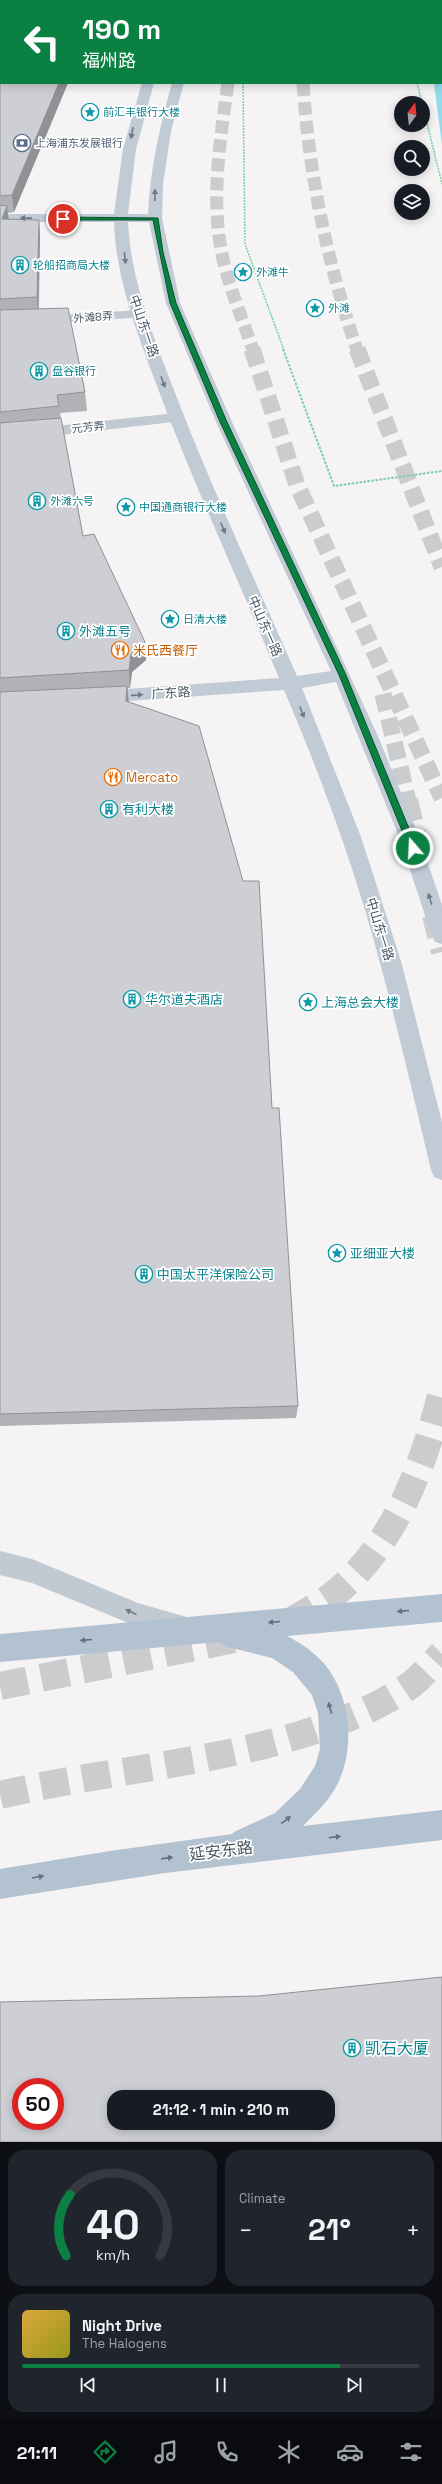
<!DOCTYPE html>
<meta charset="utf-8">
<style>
:root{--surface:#171b24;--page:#20242c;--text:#f1f3f6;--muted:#9ea1a6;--line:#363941;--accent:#0b8043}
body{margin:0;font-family:"Space Grotesk","Noto Sans SC",sans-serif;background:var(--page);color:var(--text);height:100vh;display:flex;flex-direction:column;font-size:15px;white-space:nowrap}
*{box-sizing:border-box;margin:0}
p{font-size:13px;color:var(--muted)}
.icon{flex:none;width:22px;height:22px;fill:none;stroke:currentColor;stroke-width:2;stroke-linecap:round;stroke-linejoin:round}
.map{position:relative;height:2142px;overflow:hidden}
.side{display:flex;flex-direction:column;gap:8px;padding:8px;background:#0d0f14;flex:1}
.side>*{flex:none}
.banner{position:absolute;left:0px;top:0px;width:442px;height:84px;box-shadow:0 2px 10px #0003;background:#0b8043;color:#fff;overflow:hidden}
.needle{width:26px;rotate:15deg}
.controls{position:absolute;left:394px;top:96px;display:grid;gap:8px}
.controls a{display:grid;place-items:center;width:36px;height:36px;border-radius:50%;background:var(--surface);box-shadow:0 2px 10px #0003;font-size:20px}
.speed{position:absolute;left:12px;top:2078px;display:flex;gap:8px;font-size:20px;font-weight:700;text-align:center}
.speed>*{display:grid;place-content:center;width:52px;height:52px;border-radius:50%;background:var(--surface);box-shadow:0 2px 10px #0003;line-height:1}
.speed .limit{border:6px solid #d22;background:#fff;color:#111}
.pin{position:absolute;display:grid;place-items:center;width:34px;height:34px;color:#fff;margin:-17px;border:2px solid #fff;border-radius:50%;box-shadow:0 1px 4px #0007}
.me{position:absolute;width:44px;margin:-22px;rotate:341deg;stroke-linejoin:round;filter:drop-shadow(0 0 3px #0008)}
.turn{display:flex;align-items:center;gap:14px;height:84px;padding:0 16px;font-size:18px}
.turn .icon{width:52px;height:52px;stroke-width:2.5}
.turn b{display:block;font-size:28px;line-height:34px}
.big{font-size:30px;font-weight:700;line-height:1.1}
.side .tile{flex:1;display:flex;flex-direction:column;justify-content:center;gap:6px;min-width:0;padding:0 14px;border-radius:16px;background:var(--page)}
.side .dial{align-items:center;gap:0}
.dial svg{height:104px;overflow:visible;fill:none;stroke:var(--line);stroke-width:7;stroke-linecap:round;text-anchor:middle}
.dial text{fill:var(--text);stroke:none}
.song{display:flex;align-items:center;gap:12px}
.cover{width:48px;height:48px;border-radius:6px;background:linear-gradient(135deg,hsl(40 70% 55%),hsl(60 70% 35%))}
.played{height:4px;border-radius:2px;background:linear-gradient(90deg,var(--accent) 80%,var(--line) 80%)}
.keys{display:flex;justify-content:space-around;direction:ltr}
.heat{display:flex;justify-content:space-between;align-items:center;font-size:22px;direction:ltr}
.side .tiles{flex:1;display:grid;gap:8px;grid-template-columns:1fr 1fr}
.tile:last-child{grid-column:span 2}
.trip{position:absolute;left:107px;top:2090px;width:228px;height:40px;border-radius:16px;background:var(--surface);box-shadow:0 2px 10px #0003;font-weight:700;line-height:40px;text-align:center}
.menu{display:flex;height:64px;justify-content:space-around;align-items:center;background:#090b0e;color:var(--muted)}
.menu .icon{width:28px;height:28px}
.menu .selected{color:var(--accent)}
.menu b{font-size:18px;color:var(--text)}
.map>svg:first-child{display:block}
.water{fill:#90daee}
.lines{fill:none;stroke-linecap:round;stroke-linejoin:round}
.primary-tunnel-far3{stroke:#caccce;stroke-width:13;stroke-dasharray:13 6;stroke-linecap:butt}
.primary-tunnel-far2{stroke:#caccce;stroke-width:17;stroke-dasharray:17 8;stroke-linecap:butt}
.primary-tunnel-far1{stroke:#caccce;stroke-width:22;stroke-dasharray:22 11;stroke-linecap:butt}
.primary-tunnel{stroke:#caccce;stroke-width:28;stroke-dasharray:28 14;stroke-linecap:butt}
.path-far1{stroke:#7ad0a6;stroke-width:1.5;stroke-dasharray:2 1;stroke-linecap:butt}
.path{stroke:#7ad0a6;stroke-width:2;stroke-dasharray:2.5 1.5;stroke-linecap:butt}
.lane{fill:#c1cad2;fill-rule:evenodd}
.street{fill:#c1cad2;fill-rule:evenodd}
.secondary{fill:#c1cbd6;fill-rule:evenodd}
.primary{fill:#b3c2d1;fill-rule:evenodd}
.wall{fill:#b0b2b7}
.shaded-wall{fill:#909195}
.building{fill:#cdcfd5;stroke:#909195;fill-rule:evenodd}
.oneway{fill:#6e7984}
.oneway2{fill:#64717d}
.oneway3{fill:#6e7983}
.route{fill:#0b8043;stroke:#07532c}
.labels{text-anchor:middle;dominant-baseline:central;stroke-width:3.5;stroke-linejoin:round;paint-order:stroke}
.far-culture-label{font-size:11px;fill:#0d838f;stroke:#fff;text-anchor:start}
.far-service-label{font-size:11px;fill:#4e5e75;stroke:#fff;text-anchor:start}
.far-street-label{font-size:11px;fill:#4a5661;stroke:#fff}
.street-label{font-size:13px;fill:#4a5661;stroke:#fff}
.culture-label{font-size:13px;fill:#0d838f;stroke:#fff;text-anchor:start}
.food-label{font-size:13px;fill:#c56008;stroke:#fff;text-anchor:start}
.near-street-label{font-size:16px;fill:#4a5661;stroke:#fff}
.near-culture-label{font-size:16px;fill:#0d838f;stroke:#fff;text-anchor:start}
</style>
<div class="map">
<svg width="442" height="2142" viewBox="0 0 442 2142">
<rect width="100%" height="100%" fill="#f5f3f3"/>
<!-- water -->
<path class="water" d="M424,0H442V145L434,83H441V1Z"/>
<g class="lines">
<!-- primary-tunnel-far3 -->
<g class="primary-tunnel-far3">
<path d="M228,83C220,141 210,202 223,259C230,290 243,320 253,350"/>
<path d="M303,83C309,175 327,262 357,350"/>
</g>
<!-- primary-tunnel-far2 -->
<g class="primary-tunnel-far2">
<path d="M252,349L297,485L442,798"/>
<path d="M357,349L442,567"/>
<path d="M383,694L408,801"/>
</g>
<!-- primary-tunnel-far1 -->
<g class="primary-tunnel-far1">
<path d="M407,800L418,846"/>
<path d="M433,915L442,952"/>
</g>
<!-- primary-tunnel -->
<g class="primary-tunnel">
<path d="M290,1622C306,1612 324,1603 338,1591C396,1541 424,1464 442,1392"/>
<path d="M0,1686L249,1636"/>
<path d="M0,1795C114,1768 236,1763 345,1719C368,1710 392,1699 412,1684C423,1675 432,1664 442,1654"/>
</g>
<!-- path-far1 -->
<g class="path-far1">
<path d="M243,83L245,244L284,350"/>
<path d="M417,83L422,103"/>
<path d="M423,107L442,184"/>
</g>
<!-- path -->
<path class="path" d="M283,349L334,486L442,471"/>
<!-- lane -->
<g class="lane">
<path d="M139,310L146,314L144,317L0,327V319Z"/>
<path d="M0,1551L32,1559L138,1603L190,1618L193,1627L190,1636L181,1639L138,1627L32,1583L0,1575Z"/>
</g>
<!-- street -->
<path class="street" d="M176,413L184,418L182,421L0,442V432Z"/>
<!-- secondary -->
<g class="secondary">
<path d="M173,0H185L172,1Z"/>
<rect x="202" y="0" width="12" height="1"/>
<path d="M142,83H154L136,149L128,214H148C150,169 160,126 172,83H184L171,131L163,184L162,218L180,303L232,422L377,734L418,834L442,905V944L435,942L432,936L398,834L336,682L302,688L361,837L401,961L442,1122V1180L434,1177L431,1170C411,1086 392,1003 368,920C345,842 316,765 284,690L99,703L93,701L90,697L93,693L99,691L279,678C240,583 196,490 160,394C139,338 116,282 114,222H0V214H114L123,149ZM128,222H149L166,303L216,422L331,671L297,676C256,582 212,489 175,393C154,338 131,282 128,222Z"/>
</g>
<!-- primary -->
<path class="primary" d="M442,1594V1622L287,1636C305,1645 325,1660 334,1678C351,1708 353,1750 339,1781C331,1799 316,1813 303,1826L442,1810V1840L165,1873L0,1899V1869L110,1851L232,1834L234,1832L275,1813L300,1789L315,1766L320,1749L318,1713L312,1695L293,1672L272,1658L228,1647L218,1642L0,1662V1634Z"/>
</g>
<!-- wall -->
<path class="wall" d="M0,30L1,83H68L14,212L8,213L9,220H39L40,238L39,309L85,392L87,411L60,413L83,536L146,660L132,672L130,688H128V701L272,1108L298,1406L296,1418L0,1426Z"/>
<!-- shaded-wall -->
<g class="shaded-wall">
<path d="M89,0H98L97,1H88Z"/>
<path d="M59,83H68L14,212L12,195Z"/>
<path d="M7,206L9,224L2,219Z"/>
<path d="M39,220L40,238L38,315L37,297Z"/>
<path d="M145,642L146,660L132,672L130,688L129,670L131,654Z"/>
<path d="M127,686L129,704L126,701Z"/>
</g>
<!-- building -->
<g class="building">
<path d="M14,0H89L88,1H14Z"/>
<path d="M1,28V83H59L12,195L0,196V30Z"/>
<path d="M0,205L7,206L2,219L39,220L37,297L0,299Z"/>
<path d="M68,308L85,392L57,395L59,406L0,412V310Z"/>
<path d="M61,418L83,536L94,534L145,642L131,654L129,670L0,678V423Z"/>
<path d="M127,686L126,701L199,726L243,881H259L272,1108H279L298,1406L0,1414V692Z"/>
<path d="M442,1977V2142H0V2002L259,1996ZM21,2087H55V2121H21ZM114,2097H328V2123H114Z"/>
</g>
<!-- one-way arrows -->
<defs><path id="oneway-solid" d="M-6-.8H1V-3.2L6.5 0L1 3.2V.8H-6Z"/></defs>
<g class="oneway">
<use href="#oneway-solid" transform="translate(132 133) rotate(101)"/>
<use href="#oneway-solid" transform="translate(155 195) rotate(-89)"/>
<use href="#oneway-solid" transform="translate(26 218) rotate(-179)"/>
<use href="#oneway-solid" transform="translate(125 258) rotate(84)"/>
<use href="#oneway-solid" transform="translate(163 382) rotate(70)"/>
<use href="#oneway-solid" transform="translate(223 528) rotate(67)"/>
<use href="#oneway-solid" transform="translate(137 695) rotate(-4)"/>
<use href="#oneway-solid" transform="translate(302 712) rotate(68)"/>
<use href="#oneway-solid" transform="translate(430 899) rotate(-108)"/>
</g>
<g class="oneway2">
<use href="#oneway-solid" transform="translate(403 1611) rotate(175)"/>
<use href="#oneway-solid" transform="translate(274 1622) rotate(175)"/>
<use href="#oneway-solid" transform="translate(86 1640) rotate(175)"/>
<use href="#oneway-solid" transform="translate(330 1708) rotate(-105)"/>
<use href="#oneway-solid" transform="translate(286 1820) rotate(-38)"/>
<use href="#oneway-solid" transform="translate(335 1837) rotate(-6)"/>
<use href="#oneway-solid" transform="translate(167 1858) rotate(-8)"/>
<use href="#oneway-solid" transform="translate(38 1877) rotate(-10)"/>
</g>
<use class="oneway3" href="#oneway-solid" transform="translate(131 1612) rotate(-156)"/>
<!-- route -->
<path class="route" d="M61,217L158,218L163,252L176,303L227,422L346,675L417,848L416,851L409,848L339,675L220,422L170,303L153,220H63Z"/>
<!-- icons -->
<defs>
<symbol id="sight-ring" viewBox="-11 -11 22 22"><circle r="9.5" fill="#fff" stroke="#0f9aa8" stroke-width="1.5"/><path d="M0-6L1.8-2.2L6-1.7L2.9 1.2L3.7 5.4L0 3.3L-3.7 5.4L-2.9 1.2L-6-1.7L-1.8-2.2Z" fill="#0f9aa8"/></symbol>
<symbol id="bank-ring" viewBox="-11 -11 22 22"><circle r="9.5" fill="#fff" stroke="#5c6f8a" stroke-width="1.5"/><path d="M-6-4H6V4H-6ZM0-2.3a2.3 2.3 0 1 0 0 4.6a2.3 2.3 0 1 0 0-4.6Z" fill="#5c6f8a"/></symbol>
<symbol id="building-ring" viewBox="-11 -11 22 22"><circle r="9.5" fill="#fff" stroke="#0f9aa8" stroke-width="1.5"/><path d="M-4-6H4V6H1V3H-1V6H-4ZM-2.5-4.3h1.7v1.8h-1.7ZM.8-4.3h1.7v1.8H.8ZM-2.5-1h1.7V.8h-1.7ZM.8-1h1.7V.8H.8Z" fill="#0f9aa8"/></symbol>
<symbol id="restaurant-ring" viewBox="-11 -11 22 22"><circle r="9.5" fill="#fff" stroke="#e8710a" stroke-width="1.5"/><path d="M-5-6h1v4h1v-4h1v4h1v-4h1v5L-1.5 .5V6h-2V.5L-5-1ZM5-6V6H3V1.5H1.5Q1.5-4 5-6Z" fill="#e8710a"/></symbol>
</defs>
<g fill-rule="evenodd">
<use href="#sight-ring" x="80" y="102" width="20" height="20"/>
<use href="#bank-ring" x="12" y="133" width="20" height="20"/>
<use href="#building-ring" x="10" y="255" width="20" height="20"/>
<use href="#sight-ring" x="233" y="262" width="20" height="20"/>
<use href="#sight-ring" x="305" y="298" width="20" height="20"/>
<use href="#building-ring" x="29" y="361" width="20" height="20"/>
<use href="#building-ring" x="27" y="491" width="20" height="20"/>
<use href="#sight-ring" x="116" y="497" width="20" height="20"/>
<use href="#sight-ring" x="160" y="609" width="20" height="20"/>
<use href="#building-ring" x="56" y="621" width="20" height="20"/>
<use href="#restaurant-ring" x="110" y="640" width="20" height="20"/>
<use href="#restaurant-ring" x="103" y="767" width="20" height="20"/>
<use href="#building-ring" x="99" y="799" width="20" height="20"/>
<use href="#building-ring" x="122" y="989" width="20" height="20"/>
<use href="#sight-ring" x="298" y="992" width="20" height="20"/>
<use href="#sight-ring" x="327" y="1243" width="20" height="20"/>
<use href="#building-ring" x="134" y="1264" width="20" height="20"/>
<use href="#building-ring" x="342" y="2038" width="20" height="20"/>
</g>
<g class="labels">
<!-- far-culture labels -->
<g class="far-culture-label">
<text x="103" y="112">前汇丰银行大楼</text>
<text x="33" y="265">轮船招商局大楼</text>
<text x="256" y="272">外滩牛</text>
<text x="328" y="308">外滩</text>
<text x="52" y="371">盘谷银行</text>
<text x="50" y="501">外滩六号</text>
<text x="139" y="507">中国通商银行大楼</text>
<text x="183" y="619">日清大楼</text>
</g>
<!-- far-service labels -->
<g class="far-service-label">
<text x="35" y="143">上海浦东发展银行</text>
</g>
<!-- far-street labels -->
<g class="far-street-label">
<text transform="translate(93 317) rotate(-4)">外滩8弄</text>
<text transform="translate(88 427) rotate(-6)">元芳弄</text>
</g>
<!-- street labels -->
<g class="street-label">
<text transform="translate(144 326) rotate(71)">中山东一路</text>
<text transform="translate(265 626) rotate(66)">中山东一路</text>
<text transform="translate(171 693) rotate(-4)">广东路</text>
<text transform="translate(380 929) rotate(73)">中山东一路</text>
</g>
<!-- culture labels -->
<g class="culture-label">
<text x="79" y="631">外滩五号</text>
<text x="122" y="809">有利大楼</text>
<text x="145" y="999">华尔道夫酒店</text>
<text x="321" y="1002">上海总会大楼</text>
<text x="350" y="1253">亚细亚大楼</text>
<text x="157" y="1274">中国太平洋保险公司</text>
</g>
<!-- food labels -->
<g class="food-label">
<text x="133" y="650">米氏西餐厅</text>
<text x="126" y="777">Mercato</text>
</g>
<!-- near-street labels -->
<g class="near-street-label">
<text transform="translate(221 1851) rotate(-7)">延安东路</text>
</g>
<!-- near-culture labels -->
<g class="near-culture-label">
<text x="365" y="2048">凯石大厦</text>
</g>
</g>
</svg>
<div class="controls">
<a><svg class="needle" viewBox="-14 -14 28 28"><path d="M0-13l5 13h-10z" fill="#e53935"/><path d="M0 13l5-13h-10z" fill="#9ea1a6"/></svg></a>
<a><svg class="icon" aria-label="search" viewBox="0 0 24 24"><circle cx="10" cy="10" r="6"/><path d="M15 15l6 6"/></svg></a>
<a><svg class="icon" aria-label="layers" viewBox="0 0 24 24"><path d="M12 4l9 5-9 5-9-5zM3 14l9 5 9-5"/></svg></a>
</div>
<div class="speed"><div class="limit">50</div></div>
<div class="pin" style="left:63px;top:219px;background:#d93025"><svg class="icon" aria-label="arrive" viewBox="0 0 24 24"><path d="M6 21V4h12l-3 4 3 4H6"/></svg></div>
<svg class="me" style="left:413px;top:848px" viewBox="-20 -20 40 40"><circle r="17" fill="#0b8043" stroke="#fff" stroke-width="3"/><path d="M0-11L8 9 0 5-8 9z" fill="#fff"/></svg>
<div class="trip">21:12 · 1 min · 210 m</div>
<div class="banner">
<div class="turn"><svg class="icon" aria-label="left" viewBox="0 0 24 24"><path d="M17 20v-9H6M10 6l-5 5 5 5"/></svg><div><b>190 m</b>福州路</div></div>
</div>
</div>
<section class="side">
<div class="tiles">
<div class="tile dial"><svg viewBox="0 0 100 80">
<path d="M14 69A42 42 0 1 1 86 69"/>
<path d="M14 69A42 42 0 0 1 17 22" stroke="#0b8043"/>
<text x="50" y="56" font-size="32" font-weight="700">40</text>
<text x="50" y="72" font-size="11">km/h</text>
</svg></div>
<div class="tile"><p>Climate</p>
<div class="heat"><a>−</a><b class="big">21°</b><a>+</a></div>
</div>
<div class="tile">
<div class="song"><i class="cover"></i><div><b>Night Drive</b><p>The Halogens</p></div></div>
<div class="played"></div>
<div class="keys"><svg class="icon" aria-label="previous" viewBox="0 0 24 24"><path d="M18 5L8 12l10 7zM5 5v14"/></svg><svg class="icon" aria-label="pause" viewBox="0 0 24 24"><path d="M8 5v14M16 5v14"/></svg><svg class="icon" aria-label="next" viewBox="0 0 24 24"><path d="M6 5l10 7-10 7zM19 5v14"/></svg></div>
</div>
</div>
</section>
<nav class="menu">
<b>21:11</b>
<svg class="icon selected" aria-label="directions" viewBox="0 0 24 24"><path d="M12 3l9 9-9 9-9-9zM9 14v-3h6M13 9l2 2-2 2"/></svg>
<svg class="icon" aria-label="music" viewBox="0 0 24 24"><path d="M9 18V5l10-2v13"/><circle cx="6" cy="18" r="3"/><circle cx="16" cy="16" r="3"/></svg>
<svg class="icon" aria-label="phone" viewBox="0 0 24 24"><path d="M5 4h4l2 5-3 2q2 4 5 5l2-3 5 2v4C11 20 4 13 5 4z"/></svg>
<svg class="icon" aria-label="climate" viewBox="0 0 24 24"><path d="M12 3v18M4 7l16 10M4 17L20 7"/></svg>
<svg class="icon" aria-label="car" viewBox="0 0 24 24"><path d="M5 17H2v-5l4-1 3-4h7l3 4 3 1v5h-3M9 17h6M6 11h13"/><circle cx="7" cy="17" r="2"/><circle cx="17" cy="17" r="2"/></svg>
<svg class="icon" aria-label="filters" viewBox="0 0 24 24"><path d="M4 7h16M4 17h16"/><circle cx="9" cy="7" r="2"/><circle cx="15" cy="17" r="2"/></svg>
</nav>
